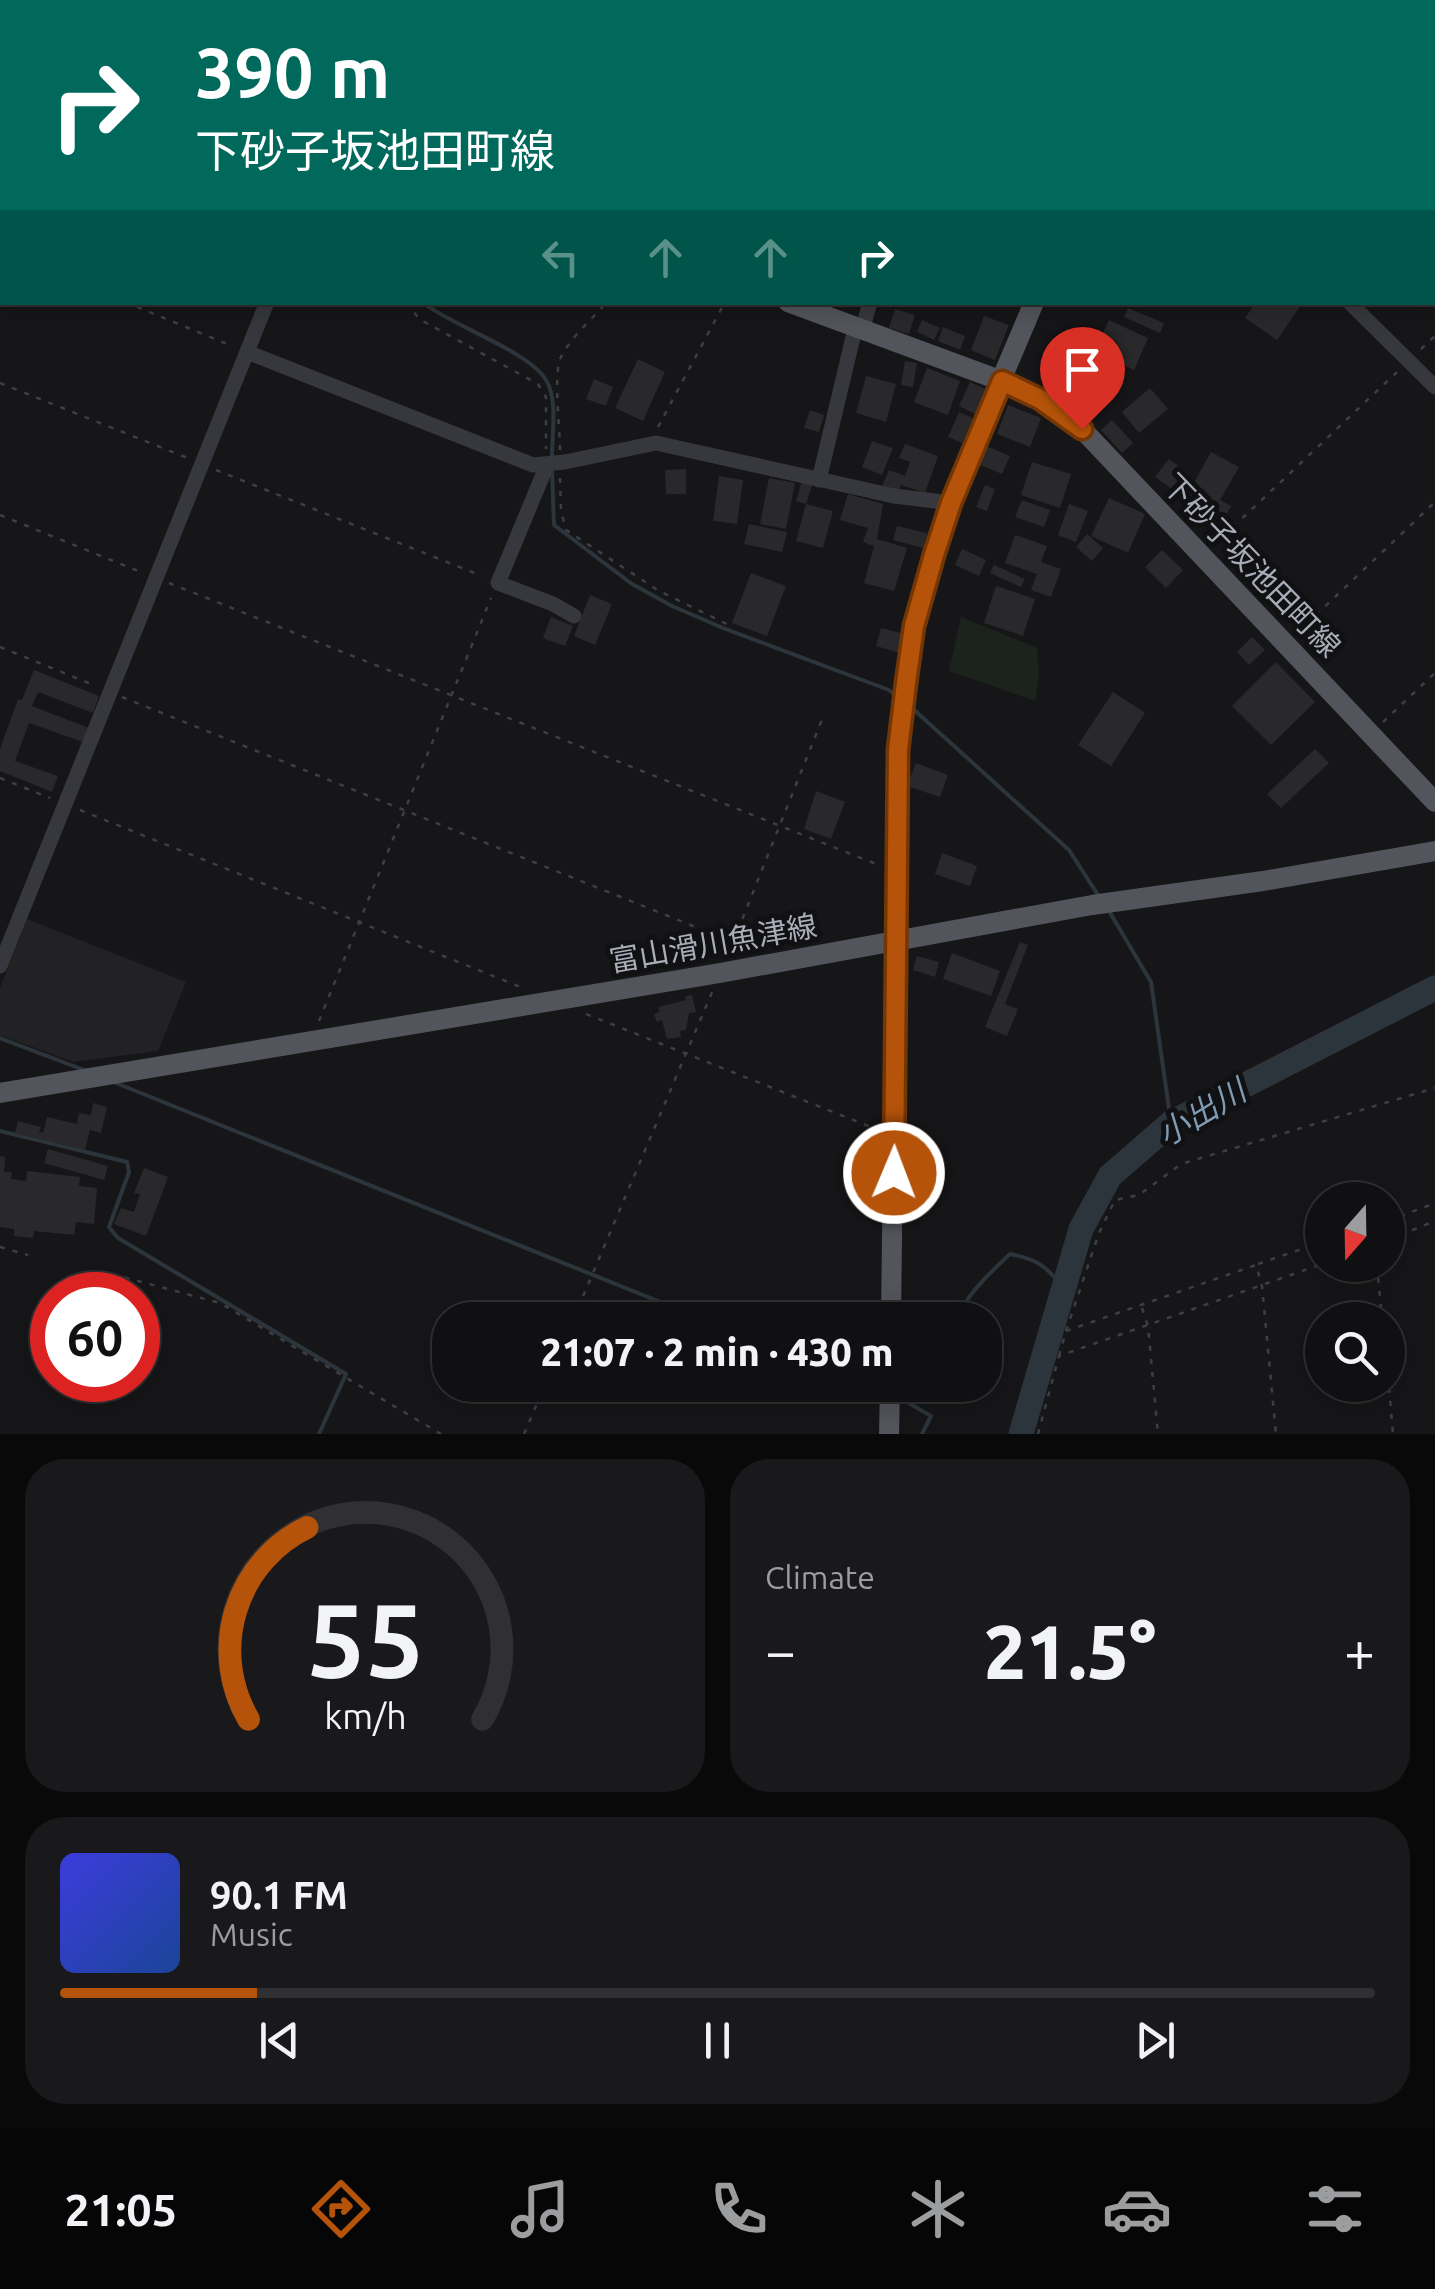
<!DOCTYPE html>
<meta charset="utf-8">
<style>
:root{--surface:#101012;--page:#19191b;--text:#f1f3f6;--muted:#9c9d9f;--line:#303032;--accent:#b45309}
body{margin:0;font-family:Ubuntu,"Noto Sans JP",sans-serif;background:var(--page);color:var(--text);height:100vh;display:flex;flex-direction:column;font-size:38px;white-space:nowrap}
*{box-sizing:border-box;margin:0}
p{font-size:32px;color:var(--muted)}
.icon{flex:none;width:55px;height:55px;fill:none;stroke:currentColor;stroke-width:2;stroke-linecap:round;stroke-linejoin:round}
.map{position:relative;height:1434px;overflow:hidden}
.drawer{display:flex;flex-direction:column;gap:25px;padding:25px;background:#09090a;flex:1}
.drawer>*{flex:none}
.hud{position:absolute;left:0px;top:0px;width:1435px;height:305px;box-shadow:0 5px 25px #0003,0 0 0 2px var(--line);background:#00695c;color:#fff;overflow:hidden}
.needle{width:65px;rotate:200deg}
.fabs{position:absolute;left:1305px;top:1182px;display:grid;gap:20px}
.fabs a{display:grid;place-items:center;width:100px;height:100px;border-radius:50%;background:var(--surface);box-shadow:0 5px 25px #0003,0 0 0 2px var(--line);font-size:50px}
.speed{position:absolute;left:30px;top:1272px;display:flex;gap:20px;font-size:50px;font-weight:700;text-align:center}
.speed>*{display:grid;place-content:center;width:130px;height:130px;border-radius:50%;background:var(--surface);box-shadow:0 5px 25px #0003,0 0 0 2px var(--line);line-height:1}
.speed .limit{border:15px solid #d22;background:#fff;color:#111}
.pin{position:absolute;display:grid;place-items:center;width:85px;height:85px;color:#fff;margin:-102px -42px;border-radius:50% 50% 50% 0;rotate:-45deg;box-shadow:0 0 10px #0007}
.pin .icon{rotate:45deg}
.me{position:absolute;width:110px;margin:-55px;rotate:1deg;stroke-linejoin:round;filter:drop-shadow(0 0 8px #0008)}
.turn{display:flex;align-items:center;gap:35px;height:210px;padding:0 30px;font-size:45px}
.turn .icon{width:130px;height:130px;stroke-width:2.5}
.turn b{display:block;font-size:70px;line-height:85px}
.lanes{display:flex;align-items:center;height:95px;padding:0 30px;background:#0003;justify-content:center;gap:50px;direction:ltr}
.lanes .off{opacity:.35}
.big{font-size:75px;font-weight:800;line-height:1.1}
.drawer .tile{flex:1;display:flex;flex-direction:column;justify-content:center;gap:15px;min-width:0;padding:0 35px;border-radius:40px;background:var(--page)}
.drawer .dial{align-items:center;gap:0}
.dial svg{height:260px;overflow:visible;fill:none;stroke:var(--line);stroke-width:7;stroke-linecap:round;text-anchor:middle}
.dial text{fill:var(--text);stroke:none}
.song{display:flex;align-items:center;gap:30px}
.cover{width:120px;height:120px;border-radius:15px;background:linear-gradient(135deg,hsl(240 70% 55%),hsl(220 70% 35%))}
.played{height:10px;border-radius:5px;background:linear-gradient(90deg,var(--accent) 15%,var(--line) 15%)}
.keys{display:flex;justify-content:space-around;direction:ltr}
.heat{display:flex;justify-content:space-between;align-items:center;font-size:55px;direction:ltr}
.drawer .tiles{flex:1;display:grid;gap:25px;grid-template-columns:1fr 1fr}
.tile:last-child{grid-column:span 2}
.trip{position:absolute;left:432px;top:1302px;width:570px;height:100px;border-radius:40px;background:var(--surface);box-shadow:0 5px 25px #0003,0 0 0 2px var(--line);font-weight:800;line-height:100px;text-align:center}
.tab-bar{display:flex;height:160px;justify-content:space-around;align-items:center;background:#060607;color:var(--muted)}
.tab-bar .icon{width:70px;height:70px}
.tab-bar .on{color:var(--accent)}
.tab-bar b{font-size:45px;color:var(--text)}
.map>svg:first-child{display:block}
.built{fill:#222225}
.green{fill:#1c231d}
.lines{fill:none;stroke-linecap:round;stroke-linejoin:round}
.stream{stroke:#2c353c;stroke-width:4}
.river{stroke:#2c353c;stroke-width:25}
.building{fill:#29292c}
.path{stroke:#3d3f44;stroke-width:2.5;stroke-dasharray:5 8;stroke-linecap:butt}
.minor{stroke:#37383d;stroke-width:15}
.major{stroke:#53555c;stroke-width:20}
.route-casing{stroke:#753606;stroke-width:25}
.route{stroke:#b45309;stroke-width:18}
.labels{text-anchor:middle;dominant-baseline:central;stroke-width:10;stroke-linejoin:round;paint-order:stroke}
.street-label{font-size:30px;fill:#a8adb8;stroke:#111113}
.water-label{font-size:32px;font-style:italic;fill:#7f9bb3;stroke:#111113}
</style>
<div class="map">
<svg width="1435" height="1434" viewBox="0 0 1435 1434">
<rect width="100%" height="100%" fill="#161618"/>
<!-- built -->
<path class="built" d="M27,919L186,982L158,1051L73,1062L0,1035V988Z"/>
<!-- green -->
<path class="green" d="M961,617L1037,648L1039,677L1035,701L949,671Z"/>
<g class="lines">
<!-- stream -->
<g class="stream">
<path d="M479,0V2"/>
<path d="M422,302C452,326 529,351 546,380C558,399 552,434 552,456"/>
<path d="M552,471L554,525L632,584L672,606L723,628L889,690L896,696"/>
<path d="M912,708L1069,850L1098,895"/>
<path d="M1109,911L1151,982L1171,1123"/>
<path d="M0,1038L84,1070"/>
<path d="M116,1083L705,1320"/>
<path d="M0,1131L127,1162L129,1172L109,1227L118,1238L346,1374L319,1434"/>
<path d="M959,1320C960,1300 995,1268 1010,1254C1036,1259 1047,1266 1062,1287"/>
<path d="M899,1398C916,1402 924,1399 935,1385"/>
<path d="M900,1398L931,1416L922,1434"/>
</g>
<!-- river -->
<path class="river" d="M1021,1434L1081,1229L1110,1176L1171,1123L1435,988"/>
</g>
<!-- building -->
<g class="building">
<path d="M1256,302H1303L1277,340L1245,318Z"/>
<path d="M1128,308L1164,323L1160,333L1124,317Z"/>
<path d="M895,309L915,315L909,334L889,328Z"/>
<path d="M984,316L1009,325L995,360L971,350Z"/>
<path d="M922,320L940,328L934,340L917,332Z"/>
<path d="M1109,320L1148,338L1134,370L1094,352Z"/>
<path d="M943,327L965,336L960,350L938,341Z"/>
<path d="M638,359L665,372L643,421L615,408Z"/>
<path d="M905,361L917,363L913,387L901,385Z"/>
<path d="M927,368L960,381L948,415L914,402Z"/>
<path d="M866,376L896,384L886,422L856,413Z"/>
<path d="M594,379L613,387L606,406L586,399Z"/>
<path d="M970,382L986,389L975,414L959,406Z"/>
<path d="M1150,388L1168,409L1139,433L1122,412Z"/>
<path d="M1008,405L1041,418L1030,447L997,434Z"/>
<path d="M810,410L824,415L819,432L804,428Z"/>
<path d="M959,412L973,418L962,443L948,437Z"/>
<path d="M1112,420L1133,443L1122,453L1101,430Z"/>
<path d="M872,441L893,448L882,475L862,467Z"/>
<path d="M905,444L938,456L925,493L901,485L897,495L881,489L889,470L905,476L910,462L899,458Z"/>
<path d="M986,446L1010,456L1002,474L978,464Z"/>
<path d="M1211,452L1239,467L1220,500L1231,506L1222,522L1184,501Z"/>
<path d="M1169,459L1189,474L1176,492L1155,477Z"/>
<path d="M1032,462L1071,474L1060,508L1021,495Z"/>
<path d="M686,469V494H666L665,470Z"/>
<path d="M719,476L743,480L737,524L713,521Z"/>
<path d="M769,478L795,483L786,529L760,524Z"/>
<path d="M802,481L812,485L806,504L833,511L823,548L796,541L806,504L796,501Z"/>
<path d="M985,485L995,489L987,511L976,507Z"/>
<path d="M848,494L883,504L877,539L907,548L894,591L864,583L874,546L863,542L868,528L840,520Z"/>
<path d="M1109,498L1145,514L1128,553L1091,536Z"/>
<path d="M1022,500L1050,510L1044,527L1015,517Z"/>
<path d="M1069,504L1088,511L1076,542L1058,535Z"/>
<path d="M749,524L787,532L782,552L744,544Z"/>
<path d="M897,526L927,533L923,548L893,540Z"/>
<path d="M1087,534L1103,548L1092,561L1076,547Z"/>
<path d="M1015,535L1047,546L1041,562L1061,569L1051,597L1031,590L1037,574L1005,563Z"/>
<path d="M962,549L986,560L979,576L955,565Z"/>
<path d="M1162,550L1183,570L1166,588L1145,567Z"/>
<path d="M994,565L1025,579L1021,587L990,573Z"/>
<path d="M751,573L786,586L767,636L732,623Z"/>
<path d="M996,586L1035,599L1023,636L984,623Z"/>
<path d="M590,595L612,604L595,645L574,636Z"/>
<path d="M551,617L573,626L565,646L543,638Z"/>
<path d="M881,628L905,634L900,653L876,646Z"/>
<path d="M1252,637L1265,650L1249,665L1237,652Z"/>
<path d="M1276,662L1315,702L1271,745L1232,706Z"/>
<path d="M34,670L99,696L93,713L38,692L32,706L89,728L83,742L29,723L15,761L58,776L52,792L0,771V749L18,699L22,700Z"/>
<path d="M1113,692L1145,713L1111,766L1078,745Z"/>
<path d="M1315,749L1329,763L1281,808L1267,794Z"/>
<path d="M916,763L948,775L940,797L907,786Z"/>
<path d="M816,791L845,802L831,839L804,829Z"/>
<path d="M942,853L977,866L970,886L935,874Z"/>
<path d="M1020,942L1028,945L1005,1004L1018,1009L1007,1036L985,1027Z"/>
<path d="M952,953L1000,971L991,996L943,979Z"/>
<path d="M917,956L939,962L935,977L913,970Z"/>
<path d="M692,995L696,1012L689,1013L686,1030L680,1031L681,1037L667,1039L662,1020L657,1022L654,1014L660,1012L658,1007L686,1000L685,996Z"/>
<path d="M93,1103L107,1107L101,1133L90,1130L85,1150L15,1133L18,1121L41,1127L39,1132L43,1133L47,1117L77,1124L79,1113L91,1115Z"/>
<path d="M48,1149L108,1166L104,1180L44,1163Z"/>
<path d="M0,1156L5,1157L4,1172H12L11,1179L26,1181L27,1171L80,1177L79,1186L97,1188L94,1224L76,1222L74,1235L34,1231L33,1238L14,1236V1229L0,1227Z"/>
<path d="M144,1168L168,1177L146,1236L114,1224L121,1208L134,1212L140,1194L134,1193Z"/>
</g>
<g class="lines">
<!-- path -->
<g class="path">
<path d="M810,0L816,2"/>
<path d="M1135,0L1141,2"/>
<path d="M1339,0L1342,2"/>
<path d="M558,2L559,0"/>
<path d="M806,2L807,0"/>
<path d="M1384,2L1386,0"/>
<path d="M1432,92L1435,94"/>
<path d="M0,120L2,121"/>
<path d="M0,251L2,252"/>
<path d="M125,302L232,346"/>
<path d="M407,302L419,319L538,384L546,397V449"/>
<path d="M1421,349L1435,336"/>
<path d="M0,383L190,459"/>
<path d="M658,427L725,302"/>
<path d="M560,450C560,429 553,372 561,357C571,337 592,319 607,302"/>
<path d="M216,470L482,576"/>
<path d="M560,478L561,511L566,530L659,591L731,626"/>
<path d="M0,515L143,573"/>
<path d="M1214,545L1397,372"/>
<path d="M169,583L881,866"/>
<path d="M1297,633L1435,502"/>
<path d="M0,647L96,686"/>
<path d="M122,697L733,942"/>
<path d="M1383,722L1435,673"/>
<path d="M0,778L50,798"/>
<path d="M80,810L523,988"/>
<path d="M728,955L823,717"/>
<path d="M586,1014L876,1129"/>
<path d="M319,1021L491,598"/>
<path d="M1388,1221L1435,1203"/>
<path d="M1388,1240L1435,1221"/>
<path d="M0,1247L28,1255"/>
<path d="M1258,1264L1322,1242"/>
<path d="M1377,1265L1382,1320"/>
<path d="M112,1274L220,1303L441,1434"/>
<path d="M1142,1308L1148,1326L1158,1434"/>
<path d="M573,1320L713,990"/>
<path d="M1066,1331L1099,1233L1115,1200L1139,1195L1181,1164L1435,1088"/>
<path d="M1059,1356L1066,1331L1256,1265L1262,1286L1276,1434"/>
<path d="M1388,1375L1393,1434"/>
<path d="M524,1434L545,1385"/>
<path d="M1038,1434L1059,1356L1322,1264"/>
</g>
<!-- minor -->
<g class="minor">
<path d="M385,2L386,0"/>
<path d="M1349,302L1435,387"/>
<path d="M862,331L870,302"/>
<path d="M247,352L533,465L565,462L656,443L894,496L951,503"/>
<path d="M547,465L498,583L553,604L574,616"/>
<path d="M819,480L855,329"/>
<path d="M0,966L267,302"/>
</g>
<!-- major -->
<g class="major">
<path d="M31,0L37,2"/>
<path d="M1181,2L1182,0"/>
<path d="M788,302L1002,381L1040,399L1082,429L1435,802"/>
<path d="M0,1093L720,973L1092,905L1263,881L1435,851"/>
<path d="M891,1320L898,750C903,709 906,668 914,627C936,515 991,408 1034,302"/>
<path d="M889,1434L890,1385"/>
</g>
</g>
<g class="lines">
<defs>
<path id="route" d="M894,1173L898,750L906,683L914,626L934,555L951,503L1002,381L1040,399L1082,429"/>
</defs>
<!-- route casing -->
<use href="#route" class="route-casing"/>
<!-- route -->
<use href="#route" class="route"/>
</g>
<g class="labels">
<!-- street labels -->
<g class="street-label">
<text transform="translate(1252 565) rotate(46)">下砂子坂池田町線</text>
<text transform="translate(713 943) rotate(-10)">富山滑川魚津線</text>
</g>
<!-- water labels -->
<g class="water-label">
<text transform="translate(1201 1112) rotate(-31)">小出川</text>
</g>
</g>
</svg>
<div class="fabs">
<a><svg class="needle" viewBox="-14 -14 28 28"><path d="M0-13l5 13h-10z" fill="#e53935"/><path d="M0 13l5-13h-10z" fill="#9c9d9f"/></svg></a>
<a><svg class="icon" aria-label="search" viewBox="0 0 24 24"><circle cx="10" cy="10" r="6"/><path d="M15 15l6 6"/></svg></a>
</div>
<div class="speed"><div class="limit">60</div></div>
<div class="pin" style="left:1082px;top:429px;background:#d93025"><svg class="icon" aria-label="arrive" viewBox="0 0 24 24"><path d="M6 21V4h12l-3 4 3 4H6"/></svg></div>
<svg class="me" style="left:894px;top:1173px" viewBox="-20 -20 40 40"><circle r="17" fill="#b45309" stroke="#fff" stroke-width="3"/><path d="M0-11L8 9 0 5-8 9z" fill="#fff"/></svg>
<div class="trip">21:07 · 2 min · 430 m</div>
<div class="hud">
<div class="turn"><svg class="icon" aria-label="right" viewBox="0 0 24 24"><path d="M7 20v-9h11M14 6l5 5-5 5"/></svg><div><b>390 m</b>下砂子坂池田町線</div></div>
<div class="lanes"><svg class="icon off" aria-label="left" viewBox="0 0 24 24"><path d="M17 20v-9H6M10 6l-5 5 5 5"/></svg><svg class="icon off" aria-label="ahead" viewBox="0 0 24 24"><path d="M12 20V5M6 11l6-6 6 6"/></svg><svg class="icon off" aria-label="ahead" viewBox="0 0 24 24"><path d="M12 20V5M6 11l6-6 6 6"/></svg><svg class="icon" aria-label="right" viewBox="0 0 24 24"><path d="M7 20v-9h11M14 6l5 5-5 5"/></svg></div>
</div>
</div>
<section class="drawer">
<div class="tiles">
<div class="tile dial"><svg viewBox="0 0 100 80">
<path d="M14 69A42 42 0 1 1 86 69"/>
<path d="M14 69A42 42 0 0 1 32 10" stroke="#b45309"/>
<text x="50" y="56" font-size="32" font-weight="700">55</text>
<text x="50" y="72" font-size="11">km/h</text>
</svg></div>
<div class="tile"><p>Climate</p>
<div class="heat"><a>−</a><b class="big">21.5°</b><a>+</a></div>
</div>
<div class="tile">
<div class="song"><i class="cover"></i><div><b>90.1 FM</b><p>Music</p></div></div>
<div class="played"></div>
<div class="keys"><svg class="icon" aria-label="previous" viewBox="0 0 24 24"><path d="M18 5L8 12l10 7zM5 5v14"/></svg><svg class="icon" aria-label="pause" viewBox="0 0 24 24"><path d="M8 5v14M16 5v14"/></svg><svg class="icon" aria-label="next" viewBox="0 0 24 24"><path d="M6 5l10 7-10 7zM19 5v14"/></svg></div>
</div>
</div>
</section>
<nav class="tab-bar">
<b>21:05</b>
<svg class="icon on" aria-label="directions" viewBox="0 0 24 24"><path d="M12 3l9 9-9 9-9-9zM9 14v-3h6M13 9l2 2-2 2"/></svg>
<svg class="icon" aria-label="music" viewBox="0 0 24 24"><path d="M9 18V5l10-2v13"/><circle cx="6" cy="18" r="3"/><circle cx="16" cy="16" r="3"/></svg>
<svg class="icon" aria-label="phone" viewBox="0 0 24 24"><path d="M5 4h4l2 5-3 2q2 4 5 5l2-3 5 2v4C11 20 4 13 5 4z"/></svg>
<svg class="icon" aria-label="climate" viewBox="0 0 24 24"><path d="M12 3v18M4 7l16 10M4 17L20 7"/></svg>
<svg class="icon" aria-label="car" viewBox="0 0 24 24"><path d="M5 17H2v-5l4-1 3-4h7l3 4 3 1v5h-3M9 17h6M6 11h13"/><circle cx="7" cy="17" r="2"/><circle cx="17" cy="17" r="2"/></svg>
<svg class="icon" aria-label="filters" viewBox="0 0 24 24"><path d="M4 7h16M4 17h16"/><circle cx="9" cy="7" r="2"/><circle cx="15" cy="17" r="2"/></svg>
</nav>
